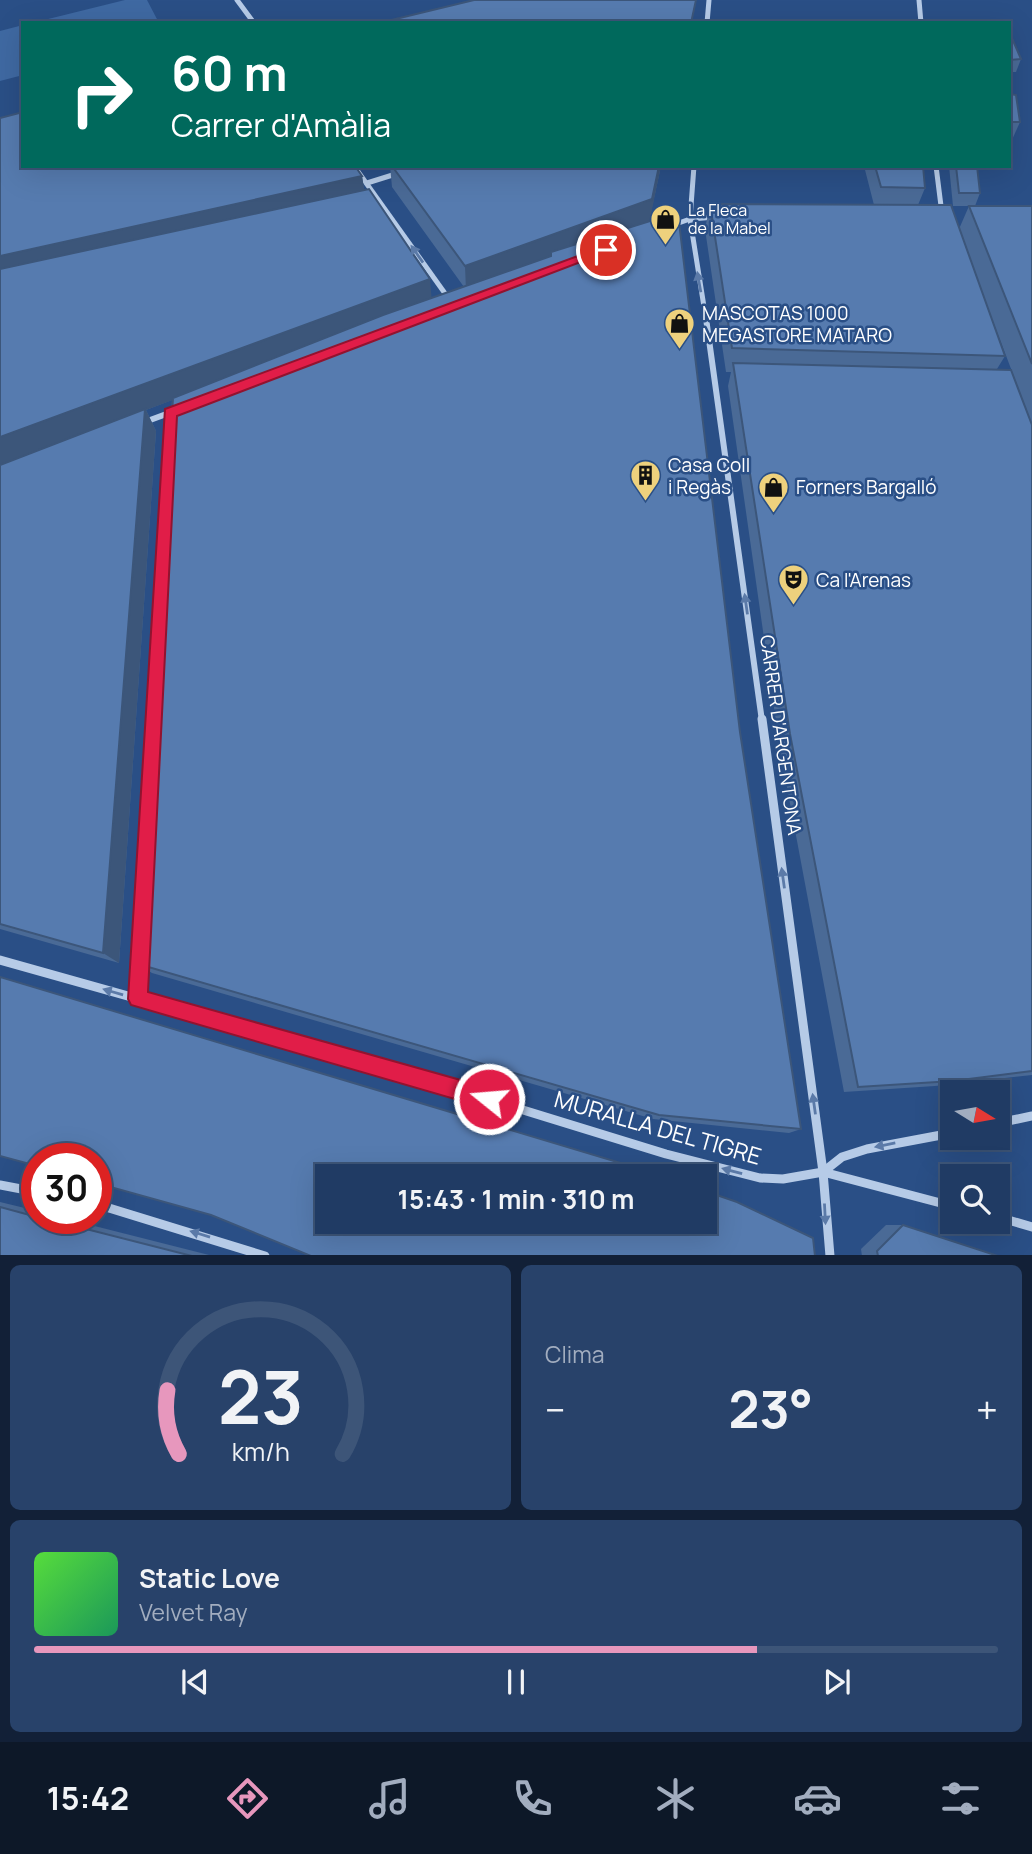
<!DOCTYPE html>
<html lang="es">
<meta charset="utf-8">
<style>
:root{--surface:#203b64;--page:#28426a;--text:#f1f3f6;--muted:#a2adbf;--line:#3d5578;--accent:#e797bd}
body{margin:0;font-family:Manrope,sans-serif;background:var(--page);color:var(--text);height:100vh;display:flex;flex-direction:column;font-size:26px;white-space:nowrap}
*{box-sizing:border-box;margin:0}
p{font-size:23px;color:var(--muted)}
.icon{flex:none;width:38px;height:38px;fill:none;stroke:currentColor;stroke-width:2;stroke-linecap:round;stroke-linejoin:round}
.map{position:relative;height:1255px;overflow:hidden}
.details{display:flex;flex-direction:column;gap:10px;padding:10px;background:#122037;flex:1}
.details>*{flex:none}
.hud{position:absolute;left:21px;top:21px;width:990px;height:147px;border-radius:0px;box-shadow:0 7px 28px #0002,0 0 0 2px var(--line);background:#00695c;color:#fff;overflow:hidden}
.needle{width:46px;rotate:101deg}
.controls{position:absolute;left:940px;top:1080px;display:grid;gap:14px}
.controls a{display:grid;place-items:center;width:70px;height:70px;border-radius:0px;background:var(--surface);box-shadow:0 7px 28px #0002,0 0 0 2px var(--line);font-size:35px}
.speed{position:absolute;left:21px;top:1143px;display:flex;gap:14px;font-size:35px;font-weight:700;text-align:center}
.speed>*{display:grid;place-content:center;width:91px;height:91px;border-radius:50%;background:var(--surface);box-shadow:0 7px 28px #0002,0 0 0 2px var(--line);line-height:1}
.speed .limit{border:10px solid #d22;background:#fff;color:#111}
.pin{position:absolute;display:grid;place-items:center;width:60px;height:60px;color:#fff;margin:-30px;border:4px solid #fff;border-radius:50%;box-shadow:0 2px 7px #0007}
.me{position:absolute;width:77px;margin:-38px;rotate:287deg;stroke-linejoin:round;filter:drop-shadow(0 0 5px #0008)}
.turn{display:flex;align-items:center;gap:24px;height:147px;padding:0 35px;font-size:32px}
.turn .icon{width:91px;height:91px;stroke-width:2.5}
.turn b{display:block;font-size:49px;line-height:60px}
.big{font-size:52px;font-weight:700;line-height:1.1}
.details .widget{flex:1;display:flex;flex-direction:column;justify-content:center;gap:10px;min-width:0;padding:0 24px;border-radius:10px;background:var(--page)}
.details .dial{align-items:center;gap:0}
.dial svg{height:182px;overflow:visible;fill:none;stroke:var(--line);stroke-width:7;stroke-linecap:round;text-anchor:middle}
.dial text{fill:var(--text);stroke:none}
.song{display:flex;align-items:center;gap:21px}
.cover{width:84px;height:84px;border-radius:10px;background:linear-gradient(135deg,hsl(110 70% 55%),hsl(150 70% 35%))}
.played{height:7px;border-radius:4px;background:linear-gradient(90deg,var(--accent) 75%,var(--line) 75%)}
.keys{display:flex;justify-content:space-around;direction:ltr}
.heat{display:flex;justify-content:space-between;align-items:center;font-size:38px;direction:ltr}
.details .tiles{flex:1;display:grid;gap:10px;grid-template-columns:1fr 1fr}
.widget:last-child{grid-column:span 2}
.trip{position:absolute;left:315px;top:1164px;width:402px;height:70px;border-radius:0px;background:var(--surface);box-shadow:0 7px 28px #0002,0 0 0 2px var(--line);font-weight:700;line-height:70px;text-align:center}
.tab-bar{display:flex;height:112px;justify-content:space-around;align-items:center;background:#0d1828;color:var(--muted)}
.tab-bar .icon{width:49px;height:49px}
.tab-bar .current{color:var(--accent)}
.tab-bar b{font-size:32px;color:var(--text)}
.map>svg:first-child{display:block}
.green{fill:#3f69a2}
.lines{fill:none;stroke-linecap:round;stroke-linejoin:round}
.street-far2{stroke:#b6cbe7;stroke-width:5}
.street-far1{stroke:#b6cbe7;stroke-width:6}
.street{stroke:#b6cbe7;stroke-width:9}
.wall{fill:#4a6a96}
.shaded-wall{fill:#3c567a}
.building{fill:#567baf;stroke:#3c567a;stroke-width:2}
.oneway{fill:#5b7aa8}
.route{fill:#e11d48;stroke:#92132f;stroke-width:2}
.labels{text-anchor:middle;dominant-baseline:central;stroke-width:5;stroke-linejoin:round;paint-order:stroke}
.far-poi-label{font-size:16px;fill:#fff;stroke:#2a4f86;text-anchor:start}
.poi-label{font-size:19px;fill:#fff;stroke:#2a4f86;text-anchor:start}
.street-label{font-size:19px;fill:#fff;stroke:#2a4f86}
.near-street-label{font-size:23px;fill:#fff;stroke:#2a4f86}
</style>
<div class="map">
<svg width="1032" height="1256" viewBox="0 0 1032 1256">
<rect width="100%" height="100%" fill="#2a4f86"/>
<!-- green -->
<g class="green">
<path d="M125,0H147L159,23H32Z"/>
<path d="M23,25V75L0,81V31Z"/>
</g>
<g class="lines">
<!-- street-far2 -->
<g class="street-far2">
<path d="M237,0L254,23"/>
<path d="M919,0L921,23"/>
<path d="M707,23L709,0"/>
<path d="M354,166L449,299"/>
<path d="M694,166L690,219L705,313"/>
<path d="M936,166L942,214"/>
<path d="M367,183L399,173"/>
<path d="M673,225L690,219L716,217"/>
</g>
<!-- street-far1 -->
<g class="street-far1">
<path d="M705,311L762,721"/>
<path d="M142,423L180,409"/>
<path d="M157,645L170,413"/>
</g>
<!-- street -->
<g class="street">
<path d="M762,719L823,1172L830,1256"/>
<path d="M0,960L416,1077L666,1154L760,1178L783,1179L823,1172L842,1157L867,1149L952,1133"/>
<path d="M138,999L140,957"/>
<path d="M998,1123L1032,1116"/>
<path d="M823,1172L952,1206"/>
<path d="M0,1185L37,1192"/>
<path d="M96,1204L265,1256"/>
<path d="M998,1217L1032,1227"/>
</g>
</g>
<!-- wall -->
<g class="wall">
<path d="M1010,36L1021,59L1016,72H1010Z"/>
<path d="M1010,94L1020,122L1011,142H1010Z"/>
<path d="M390,166H661L649,221L740,732L801,1129L789,1133L653,1119L152,973L138,964L172,400L146,410L156,431L119,963L0,929V465L362,176L364,190L432,298L464,287L392,187Z"/>
<path d="M864,166H923L925,188L918,205L959,229L969,206H953L949,166H977L980,193L975,206H1032V424L975,274L1005,356L997,369L1032,425V1075L935,1086L844,1092L780,750L728,386L731,372H726L705,229L710,204L874,205Z"/>
<path d="M0,1202L37,1211V1218H63L213,1256H0Z"/>
<path d="M886,1225H903L998,1256H862L861,1249Z"/>
</g>
<!-- shaded-wall -->
<g class="shaded-wall">
<path d="M659,166H661L649,224L466,290L465,266Z"/>
<path d="M362,176L366,200L0,283V256Z"/>
<path d="M430,279L432,303L146,410L156,431L119,963L103,953L0,465V437Z"/>
</g>
<!-- building -->
<g class="building">
<path d="M474,0H696L691,23H379Z"/>
<path d="M939,20L977,23H939Z"/>
<path d="M1010,36H1011L1021,59L1010,60Z"/>
<path d="M1010,94L1016,95L1020,122H1010Z"/>
<path d="M23,112V166H355L362,176L0,256V118Z"/>
<path d="M392,166H659L652,199L465,266Z"/>
<path d="M875,166H923L925,188L881,187Z"/>
<path d="M956,166H977L980,193H959Z"/>
<path d="M369,189L430,279L0,437V269Z"/>
<path d="M710,204L951,205L1005,356L732,348Z"/>
<path d="M969,206H1032V364Z"/>
<path d="M666,216L679,222L740,732L801,1129L659,1115L138,964L173,398L383,315L551,256V252Z"/>
<path d="M733,363L1011,370L1032,425V1071L953,1081L858,1087L790,734Z"/>
<path d="M145,409L103,953L0,924V465Z"/>
<path d="M0,977L664,1176H327V1222H705V1191L737,1202L813,1238L815,1256H311L211,1215L96,1183V1158H37V1166L0,1156Z"/>
<path d="M0,1207L37,1217V1218H43L192,1256H0Z"/>
<path d="M903,1225L998,1256H878L877,1251Z"/>
</g>
<!-- one-way arrows -->
<defs><path id="oneway-solid" d="M-6-.8H1V-3.2L6.5 0L1 3.2V.8H-6Z" transform="scale(1.75)"/></defs>
<g class="oneway">
<use href="#oneway-solid" transform="translate(417 254) rotate(-125)"/>
<use href="#oneway-solid" transform="translate(699 282) rotate(-100)"/>
<use href="#oneway-solid" transform="translate(746 604) rotate(-98)"/>
<use href="#oneway-solid" transform="translate(783 878) rotate(-98)"/>
<use href="#oneway-solid" transform="translate(113 992) rotate(-164)"/>
<use href="#oneway-solid" transform="translate(814 1104) rotate(-98)"/>
<use href="#oneway-solid" transform="translate(885 1145) rotate(169)"/>
<use href="#oneway-solid" transform="translate(732 1171) rotate(-165)"/>
<use href="#oneway-solid" transform="translate(825 1214) rotate(87)"/>
<use href="#oneway-solid" transform="translate(200 1234) rotate(-163)"/>
</g>
<!-- route -->
<path class="route" d="M602,247L612,250L177,416L148,992L489,1088L496,1091L499,1099L496,1106L489,1109L131,1005L128,999L165,409Z"/>
<!-- icons -->
<defs>
<symbol id="shop-pin" viewBox="-11 -11 22 30"><path d="M0 17L-7.5 6A9.5 9.5 0 1 1 7.5 6Z" fill="#eed17d" stroke="#2a4f86"/><path d="M-5-2.5h2.3a2.7 3.5 0 0 1 5.4 0H5L5.5 6h-11ZM-1.5-2.5h3a1.5 2.3 0 0 0-3 0Z" fill="#111"/></symbol>
<symbol id="building-pin" viewBox="-11 -11 22 30"><path d="M0 17L-7.5 6A9.5 9.5 0 1 1 7.5 6Z" fill="#eed17d" stroke="#2a4f86"/><path d="M-4-6H4V6H1V3H-1V6H-4ZM-2.5-4.3h1.7v1.8h-1.7ZM.8-4.3h1.7v1.8H.8ZM-2.5-1h1.7V.8h-1.7ZM.8-1h1.7V.8H.8Z" fill="#111"/></symbol>
<symbol id="theatre-pin" viewBox="-11 -11 22 30"><path d="M0 17L-7.5 6A9.5 9.5 0 1 1 7.5 6Z" fill="#eed17d" stroke="#2a4f86"/><path d="M-5-5.5Q0-4 5-5.5V0Q5 5 0 6Q-5 5-5 0ZM-3.3-2.5H-1v1.5H-3.3ZM1-2.5H3.3v1.5H1ZM-2.8 1Q0 5.5 2.8 1Z" fill="#111"/></symbol>
</defs>
<g fill-rule="evenodd">
<use href="#shop-pin" x="648" y="202" width="35" height="47"/>
<use href="#shop-pin" x="662" y="306" width="35" height="47"/>
<use href="#building-pin" x="628" y="458" width="35" height="47"/>
<use href="#shop-pin" x="756" y="470" width="35" height="47"/>
<use href="#theatre-pin" x="776" y="562" width="35" height="47"/>
</g>
<g class="labels">
<!-- far-poi labels -->
<g class="far-poi-label">
<text x="688" y="210">La Fleca<tspan x="688" dy="18">de la Mabel</tspan></text>
</g>
<!-- poi labels -->
<g class="poi-label">
<text x="702" y="313">MASCOTAS 1000<tspan x="702" dy="22">MEGASTORE MATARO</tspan></text>
<text x="668" y="465">Casa Coll<tspan x="668" dy="22">i Regàs</tspan></text>
<text x="796" y="487">Forners Bargalló</text>
<text x="816" y="580">Ca l'Arenas</text>
</g>
<!-- street labels -->
<g class="street-label">
<text transform="translate(781 735) rotate(82)">CARRER D'ARGENTONA</text>
</g>
<!-- near-street labels -->
<g class="near-street-label">
<text transform="translate(658 1127) rotate(16)">MURALLA DEL TIGRE</text>
</g>
</g>
</svg>
<div class="controls">
<a><svg class="needle" viewBox="-14 -14 28 28"><path d="M0-13l5 13h-10z" fill="#e53935"/><path d="M0 13l5-13h-10z" fill="#a2adbf"/></svg></a>
<a><svg class="icon" aria-label="search" viewBox="0 0 24 24"><circle cx="10" cy="10" r="6"/><path d="M15 15l6 6"/></svg></a>
</div>
<div class="speed"><div class="limit">30</div></div>
<div class="pin" style="left:606px;top:250px;background:#d93025"><svg class="icon" aria-label="arrive" viewBox="0 0 24 24"><path d="M6 21V4h12l-3 4 3 4H6"/></svg></div>
<svg class="me" style="left:489px;top:1099px" viewBox="-20 -20 40 40"><circle r="17" fill="#e11d48" stroke="#fff" stroke-width="3"/><path d="M0-11L8 9 0 5-8 9z" fill="#fff"/></svg>
<div class="trip">15:43 · 1 min · 310 m</div>
<div class="hud">
<div class="turn"><svg class="icon" aria-label="right" viewBox="0 0 24 24"><path d="M7 20v-9h11M14 6l5 5-5 5"/></svg><div><b>60 m</b>Carrer d'Amàlia</div></div>
</div>
</div>
<section class="details">
<div class="tiles">
<div class="widget dial"><svg viewBox="0 0 100 80">
<path d="M14 69A42 42 0 1 1 86 69"/>
<path d="M14 69A42 42 0 0 1 9 41" stroke="#e797bd"/>
<text x="50" y="56" font-size="32" font-weight="700">23</text>
<text x="50" y="72" font-size="11">km/h</text>
</svg></div>
<div class="widget"><p>Clima</p>
<div class="heat"><a>−</a><b class="big">23°</b><a>+</a></div>
</div>
<div class="widget">
<div class="song"><i class="cover"></i><div><b>Static Love</b><p>Velvet Ray</p></div></div>
<div class="played"></div>
<div class="keys"><svg class="icon" aria-label="previous" viewBox="0 0 24 24"><path d="M18 5L8 12l10 7zM5 5v14"/></svg><svg class="icon" aria-label="pause" viewBox="0 0 24 24"><path d="M8 5v14M16 5v14"/></svg><svg class="icon" aria-label="next" viewBox="0 0 24 24"><path d="M6 5l10 7-10 7zM19 5v14"/></svg></div>
</div>
</div>
</section>
<nav class="tab-bar">
<b>15:42</b>
<svg class="icon current" aria-label="directions" viewBox="0 0 24 24"><path d="M12 3l9 9-9 9-9-9zM9 14v-3h6M13 9l2 2-2 2"/></svg>
<svg class="icon" aria-label="music" viewBox="0 0 24 24"><path d="M9 18V5l10-2v13"/><circle cx="6" cy="18" r="3"/><circle cx="16" cy="16" r="3"/></svg>
<svg class="icon" aria-label="phone" viewBox="0 0 24 24"><path d="M5 4h4l2 5-3 2q2 4 5 5l2-3 5 2v4C11 20 4 13 5 4z"/></svg>
<svg class="icon" aria-label="climate" viewBox="0 0 24 24"><path d="M12 3v18M4 7l16 10M4 17L20 7"/></svg>
<svg class="icon" aria-label="car" viewBox="0 0 24 24"><path d="M5 17H2v-5l4-1 3-4h7l3 4 3 1v5h-3M9 17h6M6 11h13"/><circle cx="7" cy="17" r="2"/><circle cx="17" cy="17" r="2"/></svg>
<svg class="icon" aria-label="filters" viewBox="0 0 24 24"><path d="M4 7h16M4 17h16"/><circle cx="9" cy="7" r="2"/><circle cx="15" cy="17" r="2"/></svg>
</nav>
